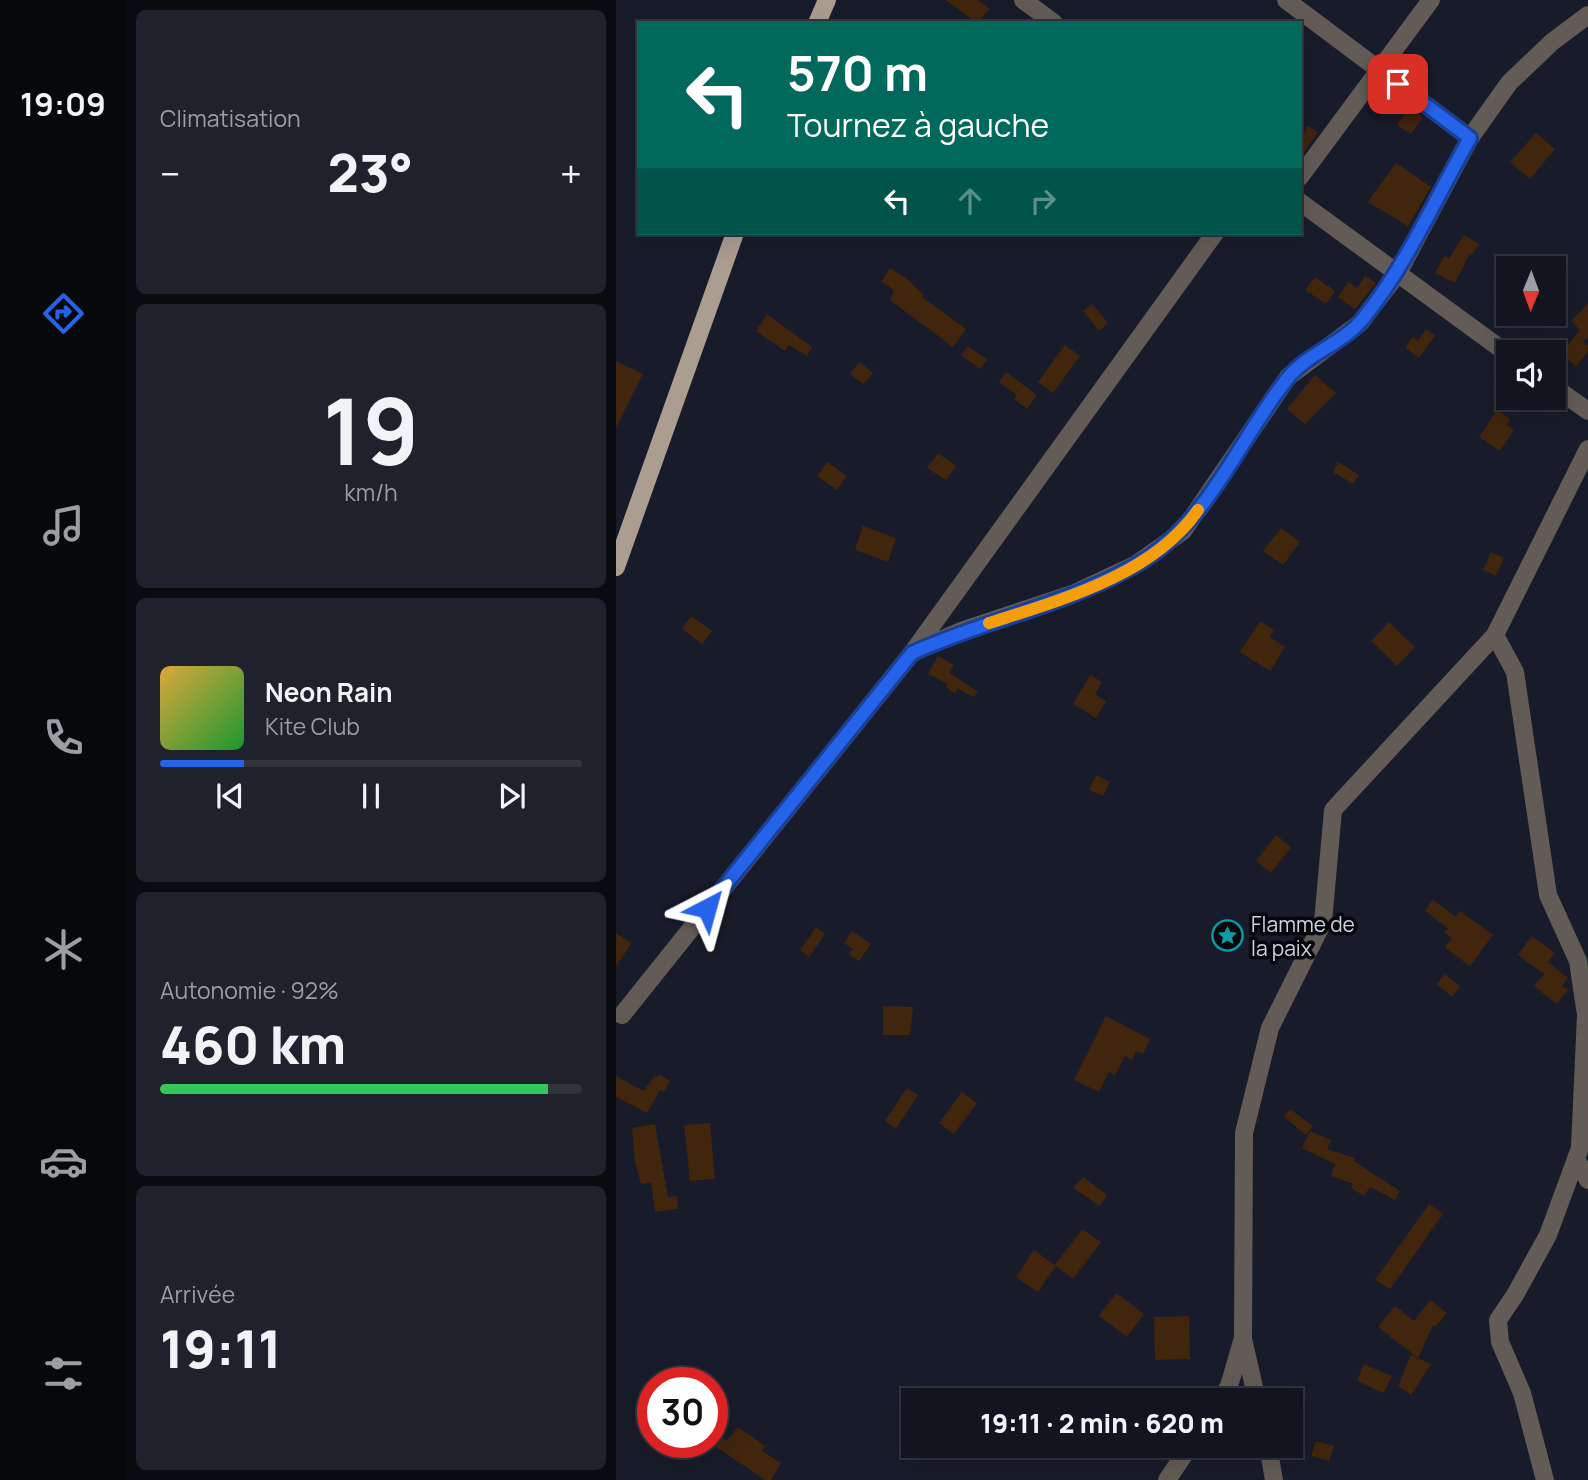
<!DOCTYPE html>
<html lang="fr">
<meta charset="utf-8">
<style>
:root{--surface:#12141f;--page:#1f212c;--text:#f1f3f6;--muted:#9c9ea4;--line:#31333d;--accent:#2563eb}
body{margin:0;font-family:Manrope,sans-serif;background:var(--page);color:var(--text);height:100vh;display:flex;flex-direction:column;font-size:26px;white-space:nowrap}
*{box-sizing:border-box;margin:0}
p{font-size:23px;color:var(--muted)}
.icon{flex:none;width:38px;height:38px;fill:none;stroke:currentColor;stroke-width:2;stroke-linecap:round;stroke-linejoin:round}
.map{position:relative;flex:1;overflow:hidden}
.panel{display:flex;flex-direction:column;gap:10px;padding:10px;background:#0a0b11;width:490px}
.panel>*{flex:none}
.banner{position:absolute;left:21px;top:21px;width:665px;height:214px;border-radius:0px;box-shadow:0 7px 28px #0002,0 0 0 2px var(--line);background:#00695c;color:#fff;overflow:hidden}
.needle{width:46px;rotate:181deg}
.controls{position:absolute;left:880px;top:256px;display:grid;gap:14px}
.controls a{display:grid;place-items:center;width:70px;height:70px;border-radius:0px;background:var(--surface);box-shadow:0 7px 28px #0002,0 0 0 2px var(--line);font-size:35px}
.speed{position:absolute;left:21px;top:1367px;display:flex;gap:14px;font-size:35px;font-weight:700;text-align:center}
.speed>*{display:grid;place-content:center;width:91px;height:91px;border-radius:50%;background:var(--surface);box-shadow:0 7px 28px #0002,0 0 0 2px var(--line);line-height:1}
.speed .limit{border:10px solid #d22;background:#fff;color:#111}
.pin{position:absolute;display:grid;place-items:center;width:60px;height:60px;color:#fff;margin:-30px;border-radius:14px;box-shadow:0 4px 10px #0006}
.me{position:absolute;width:77px;margin:-38px;rotate:39deg;stroke-linejoin:round;filter:drop-shadow(0 0 5px #0008)}
.turn{display:flex;align-items:center;gap:24px;height:147px;padding:0 35px;font-size:32px}
.turn .icon{width:91px;height:91px;stroke-width:2.5}
.turn b{display:block;font-size:49px;line-height:60px}
.lanes{display:flex;align-items:center;height:66px;padding:0 35px;background:#0003;justify-content:center;gap:35px;direction:ltr}
.lanes .off{opacity:.35}
.big{font-size:52px;font-weight:800;line-height:1.1}
.panel .tile{flex:1;display:flex;flex-direction:column;justify-content:center;gap:10px;min-width:0;padding:0 24px;border-radius:10px;background:var(--page)}
.panel .dial{align-items:center;gap:0}
.dial b{font-size:91px;line-height:1}
.song{display:flex;align-items:center;gap:21px}
.cover{width:84px;height:84px;border-radius:10px;background:linear-gradient(135deg,hsl(40 70% 55%),hsl(130 70% 35%))}
.played{height:7px;border-radius:4px;background:linear-gradient(90deg,var(--accent) 20%,var(--line) 20%)}
.keys{display:flex;justify-content:space-around;direction:ltr}
.heat{display:flex;justify-content:space-between;align-items:center;font-size:38px;direction:ltr}
.charge{height:10px;border-radius:5px;background:linear-gradient(90deg,#34c759 92%,var(--line) 0)}
.trip{position:absolute;left:285px;top:1388px;width:402px;height:70px;border-radius:0px;background:var(--surface);box-shadow:0 7px 28px #0002,0 0 0 2px var(--line);font-weight:800;line-height:70px;text-align:center}
main{display:flex;flex:1;min-height:0}
.tabs{display:flex;flex-direction:column;width:126px;justify-content:space-around;align-items:center;background:#07080c;color:var(--muted)}
.tabs .icon{width:49px;height:49px}
.tabs .selected{color:var(--accent)}
.tabs b{font-size:32px;color:var(--text)}
.map>svg:first-child{display:block}
.building{fill:#41250d}
.lines{fill:none;stroke-linecap:round;stroke-linejoin:round}
.minor{stroke:#635c56;stroke-width:18}
.major{stroke:#ab9d90;stroke-width:18}
.route-casing{stroke:#184099;stroke-width:18}
.route{stroke:#2563eb;stroke-width:12}
.slow{stroke:#f59e0b;stroke-width:12}
.labels{text-anchor:middle;dominant-baseline:central;stroke-width:7;stroke-linejoin:round;paint-order:stroke}
.poi-label{font-size:21px;fill:#d0d3dd;stroke:#05060c;text-anchor:start}
</style>
<main>
<nav class="tabs">
<b>19:09</b>
<svg class="icon selected" aria-label="directions" viewBox="0 0 24 24"><path d="M12 3l9 9-9 9-9-9zM9 14v-3h6M13 9l2 2-2 2"/></svg>
<svg class="icon" aria-label="music" viewBox="0 0 24 24"><path d="M9 18V5l10-2v13"/><circle cx="6" cy="18" r="3"/><circle cx="16" cy="16" r="3"/></svg>
<svg class="icon" aria-label="phone" viewBox="0 0 24 24"><path d="M5 4h4l2 5-3 2q2 4 5 5l2-3 5 2v4C11 20 4 13 5 4z"/></svg>
<svg class="icon" aria-label="climate" viewBox="0 0 24 24"><path d="M12 3v18M4 7l16 10M4 17L20 7"/></svg>
<svg class="icon" aria-label="car" viewBox="0 0 24 24"><path d="M5 17H2v-5l4-1 3-4h7l3 4 3 1v5h-3M9 17h6M6 11h13"/><circle cx="7" cy="17" r="2"/><circle cx="17" cy="17" r="2"/></svg>
<svg class="icon" aria-label="filters" viewBox="0 0 24 24"><path d="M4 7h16M4 17h16"/><circle cx="9" cy="7" r="2"/><circle cx="15" cy="17" r="2"/></svg>
</nav>
<section class="panel">
<div class="tile"><p>Climatisation</p>
<div class="heat"><a>−</a><b class="big">23°</b><a>+</a></div>
</div>
<div class="tile dial"><b>19</b><p>km/h</p></div>
<div class="tile">
<div class="song"><i class="cover"></i><div><b>Neon Rain</b><p>Kite Club</p></div></div>
<div class="played"></div>
<div class="keys"><svg class="icon" aria-label="previous" viewBox="0 0 24 24"><path d="M18 5L8 12l10 7zM5 5v14"/></svg><svg class="icon" aria-label="pause" viewBox="0 0 24 24"><path d="M8 5v14M16 5v14"/></svg><svg class="icon" aria-label="next" viewBox="0 0 24 24"><path d="M6 5l10 7-10 7zM19 5v14"/></svg></div>
</div>
<div class="tile"><p>Autonomie · 92%</p><b class="big">460 km</b><div class="charge"></div></div>
<div class="tile"><p>Arrivée</p><b class="big">19:11</b></div>
</section>
<div class="map">
<svg width="972" height="1480" viewBox="0 0 972 1480">
<rect width="100%" height="100%" fill="#181b29"/>
<!-- building -->
<g class="building">
<path d="M330,0H362L374,9L361,23Z"/>
<path d="M793,107L807,117L795,134L781,125Z"/>
<path d="M692,126L702,132L684,158V139Z"/>
<path d="M920,133L939,149L914,179L894,162Z"/>
<path d="M780,163L815,187L792,226L752,202Z"/>
<path d="M848,235L863,244L856,255L854,253L839,283L819,273L828,256L833,258Z"/>
<path d="M274,268L290,278L308,295L306,297L350,329L337,347L274,300L278,290L265,282Z"/>
<path d="M749,276L760,283L739,309L722,297L732,282L741,288Z"/>
<path d="M699,277L719,291L710,304L689,290Z"/>
<path d="M972,303V337L967,342L972,346V351L960,366L945,354L964,330L955,321Z"/>
<path d="M476,304L492,323L483,331L467,311Z"/>
<path d="M151,314L196,347L191,356L173,345L169,351L140,331Z"/>
<path d="M810,329L819,336L803,358L789,348L797,337L802,341Z"/>
<path d="M449,345L464,356L437,393L422,382Z"/>
<path d="M352,346L371,360L364,369L345,355Z"/>
<path d="M0,361L27,374L0,428Z"/>
<path d="M243,362L257,373L248,384L234,374Z"/>
<path d="M390,372L421,395L411,409L398,399L401,395L383,382Z"/>
<path d="M699,375L720,393L689,424L671,409Z"/>
<path d="M881,410L894,419L891,425L898,430L884,451L863,437Z"/>
<path d="M322,453L340,466L330,480L311,468Z"/>
<path d="M211,462L231,476L221,490L201,476Z"/>
<path d="M722,462L743,475L737,484L717,472Z"/>
<path d="M247,526L280,538L272,562L239,550Z"/>
<path d="M665,528L684,542L667,565L647,551Z"/>
<path d="M875,552L888,558L880,576L867,570Z"/>
<path d="M75,616L96,631L86,644L66,629Z"/>
<path d="M644,621L658,630L654,637L669,647L654,671L624,652Z"/>
<path d="M773,622L799,647L781,666L755,641Z"/>
<path d="M322,656L338,665L334,673L362,692L358,697L342,689L339,694L330,687L332,684L312,674Z"/>
<path d="M474,675L486,682L479,694L490,701L480,718L457,704Z"/>
<path d="M480,775L494,782L487,796L473,790Z"/>
<path d="M660,835L675,847L655,873L640,861Z"/>
<path d="M817,900L840,917L844,911L877,935L854,966L829,948L836,938L828,933L832,928L809,911Z"/>
<path d="M200,927L209,934L193,957L184,950Z"/>
<path d="M236,931L255,944L243,961L233,954L237,949L228,943Z"/>
<path d="M0,933L16,943L0,966Z"/>
<path d="M916,936L939,953L932,962L952,978L946,986L952,990L941,1004L918,986L928,974L902,955Z"/>
<path d="M829,974L844,987L836,997L821,984Z"/>
<path d="M267,1006L297,1007L294,1035H267Z"/>
<path d="M490,1016L534,1039L527,1054L520,1051L516,1060L509,1056L499,1075L493,1072L483,1092L458,1080Z"/>
<path d="M43,1074L54,1081L48,1092L44,1090L31,1113L0,1097V1076L28,1091L38,1076L41,1077Z"/>
<path d="M291,1088L302,1095L280,1129L269,1121Z"/>
<path d="M346,1092L361,1103L338,1134L323,1123Z"/>
<path d="M674,1109L697,1126L690,1135L668,1117Z"/>
<path d="M94,1123L99,1179L74,1181L68,1125Z"/>
<path d="M39,1124L52,1197L61,1196L62,1209L39,1212L35,1182L25,1184L19,1162L16,1128Z"/>
<path d="M694,1131L715,1140L711,1149L739,1158L738,1161L784,1191L779,1200L754,1187L748,1196L735,1188L737,1184L715,1176L719,1164L686,1148Z"/>
<path d="M467,1177L491,1195L484,1206L457,1188Z"/>
<path d="M813,1204L827,1214L774,1289L759,1280Z"/>
<path d="M466,1229L485,1242L457,1279L439,1265Z"/>
<path d="M418,1250L440,1266L422,1292L400,1277Z"/>
<path d="M500,1293L528,1314L511,1337L483,1316Z"/>
<path d="M814,1300L831,1313L819,1327L817,1325L802,1358L762,1327L779,1306L798,1321Z"/>
<path d="M573,1316L574,1359L539,1360L538,1317Z"/>
<path d="M795,1355L815,1364L795,1395L782,1386Z"/>
<path d="M748,1364L776,1376L768,1393L741,1381Z"/>
<path d="M122,1427L149,1446L146,1451L165,1463L155,1480H149L96,1444V1431L111,1441Z"/>
<path d="M700,1441L718,1446L713,1461L695,1456Z"/>
</g>
<g class="lines">
<!-- minor -->
<g class="minor">
<path d="M407,0L438,23"/>
<path d="M670,0L854,138"/>
<path d="M684,177L815,0"/>
<path d="M684,202L892,354"/>
<path d="M938,387L972,411"/>
<path d="M879,635L899,672L932,895L962,961L970,1015L964,1148L932,1235L899,1295L882,1320L884,1342L906,1393L929,1480"/>
<path d="M296,653L345,631L459,593L519,565L567,531L672,377L744,323L782,273L854,138L893,83L936,42L972,15"/>
<path d="M6,1015L296,653L599,233"/>
<path d="M960,1159L972,1180"/>
<path d="M627,1339L641,1400"/>
<path d="M604,1400L613,1386L627,1338L628,1133L654,1028L707,922L717,810L879,635L972,449"/>
<path d="M652,1446L658,1480"/>
<path d="M551,1480L574,1446"/>
</g>
<!-- major -->
<g class="major">
<path d="M201,23L211,0"/>
<path d="M0,567L119,233"/>
</g>
</g>
<g class="lines">
<defs>
<path id="route" d="M91,908L296,653C369,620 449,605 518,566C592,525 621,442 671,379C690,354 726,344 746,320C791,265 819,199 854,138L782,84"/>
</defs>
<!-- route casing -->
<use href="#route" class="route-casing"/>
<!-- route -->
<use href="#route" class="route"/>
<!-- slow -->
<path class="slow" d="M373,623C445,600 537,575 582,510"/>
</g>
<!-- icons -->
<defs>
<symbol id="sight-ring" viewBox="-11 -11 22 22"><circle r="9.5" fill="#05060c" stroke="#0f9aa8" stroke-width="1.5"/><path d="M0-6L1.8-2.2L6-1.7L2.9 1.2L3.7 5.4L0 3.3L-3.7 5.4L-2.9 1.2L-6-1.7L-1.8-2.2Z" fill="#0f9aa8"/></symbol>
</defs>
<g fill-rule="evenodd">
<use href="#sight-ring" x="594" y="918" width="35" height="35"/>
</g>
<g class="labels">
<!-- poi labels -->
<g class="poi-label">
<text x="635" y="924">Flamme de<tspan x="635" dy="24">la paix</tspan></text>
</g>
</g>
</svg>
<div class="controls">
<a><svg class="needle" viewBox="-14 -14 28 28"><path d="M0-13l5 13h-10z" fill="#e53935"/><path d="M0 13l5-13h-10z" fill="#9c9ea4"/></svg></a>
<a><svg class="icon" aria-label="sound" viewBox="0 0 24 24"><path d="M4 9h4l5-4v14l-5-4H4zM17 9q2 3 0 6"/></svg></a>
</div>
<div class="speed"><div class="limit">30</div></div>
<div class="pin" style="left:782px;top:84px;background:#d93025"><svg class="icon" aria-label="arrive" viewBox="0 0 24 24"><path d="M6 21V4h12l-3 4 3 4H6"/></svg></div>
<svg class="me" style="left:91px;top:908px" viewBox="-20 -20 40 40"><path d="M0-17L14 15 0 8-14 15z" fill="#2563eb" stroke="#fff" stroke-width="4"/></svg>
<div class="trip">19:11 · 2 min · 620 m</div>
<div class="banner">
<div class="turn"><svg class="icon" aria-label="left" viewBox="0 0 24 24"><path d="M17 20v-9H6M10 6l-5 5 5 5"/></svg><div><b>570 m</b>Tournez à gauche</div></div>
<div class="lanes"><svg class="icon" aria-label="left" viewBox="0 0 24 24"><path d="M17 20v-9H6M10 6l-5 5 5 5"/></svg><svg class="icon off" aria-label="ahead" viewBox="0 0 24 24"><path d="M12 20V5M6 11l6-6 6 6"/></svg><svg class="icon off" aria-label="right" viewBox="0 0 24 24"><path d="M7 20v-9h11M14 6l5 5-5 5"/></svg></div>
</div>
</div>
</main>
